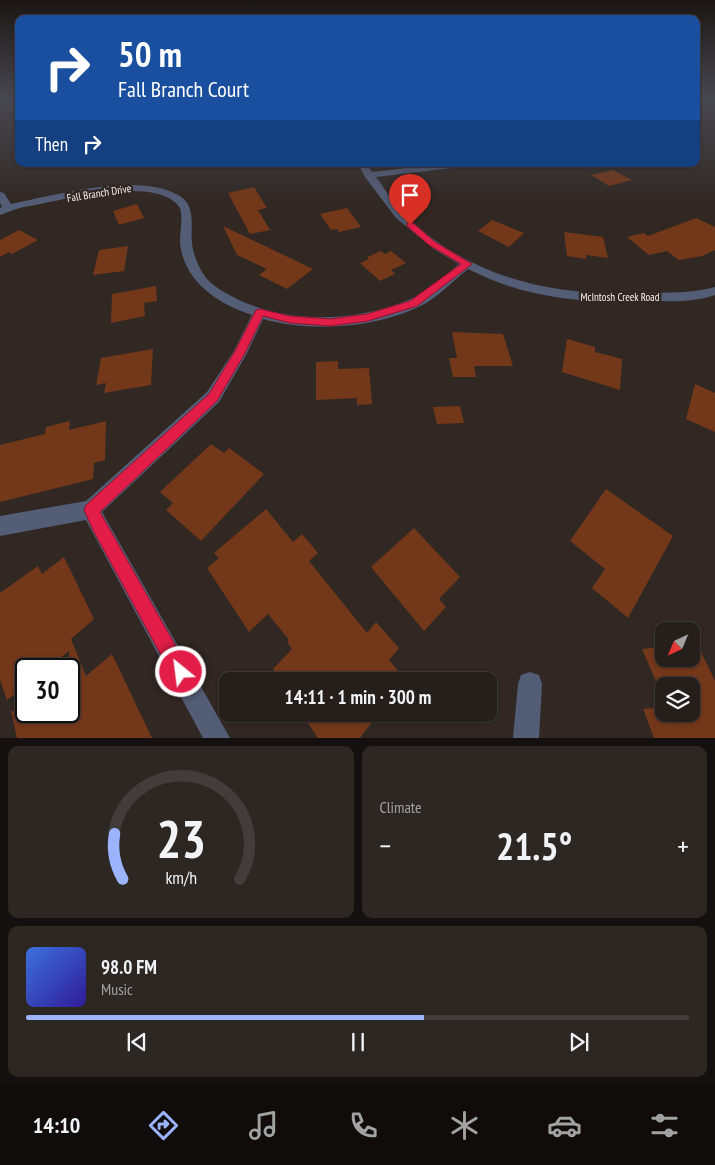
<!DOCTYPE html>
<meta charset="utf-8">
<style>
:root{--surface:#251e1b;--page:#2d2724;--text:#f1f3f6;--muted:#a3a2a3;--line:#423c3a;--accent:#9cb4fd}
body{margin:0;font-family:"PT Sans Narrow",sans-serif;background:var(--page);color:var(--text);height:100vh;display:flex;flex-direction:column;font-size:19px;white-space:nowrap}
*{box-sizing:border-box;margin:0}
p{font-size:16px;color:var(--muted)}
.icon{flex:none;width:28px;height:28px;fill:none;stroke:currentColor;stroke-width:2;stroke-linecap:round;stroke-linejoin:round}
.map{position:relative;height:738px;overflow:hidden}
.panel{display:flex;flex-direction:column;gap:8px;padding:8px;background:#14100f;flex:1}
.panel>*{flex:none}
.banner{position:absolute;left:15px;top:15px;width:685px;height:152px;border-radius:10px;box-shadow:0 1px 4px #0004,0 0 0 1px var(--line);background:#1a4fa0;color:#fff;overflow:hidden}
.needle{width:32px;rotate:224deg}
.buttons{position:absolute;left:655px;top:622px;display:grid;gap:10px}
.buttons a{display:grid;place-items:center;width:45px;height:45px;border-radius:10px;background:var(--surface);box-shadow:0 1px 4px #0004,0 0 0 1px var(--line);font-size:25px}
.speed{position:absolute;left:15px;top:658px;display:flex;gap:10px;font-size:25px;font-weight:700;text-align:center}
.speed>*{display:grid;place-content:center;width:65px;height:65px;border-radius:50%;background:var(--surface);box-shadow:0 1px 4px #0004,0 0 0 1px var(--line);line-height:1}
.speed .limit{border:2px solid #111;border-radius:8px;background:#fff;color:#111}
.pin{position:absolute;display:grid;place-items:center;width:42px;height:42px;color:#fff;margin:-51px -21px;border-radius:50% 50% 50% 0;rotate:-45deg;box-shadow:0 0 5px #0007}
.pin .icon{rotate:45deg}
.me{position:absolute;width:55px;margin:-28px;rotate:331deg;stroke-linejoin:round;filter:drop-shadow(0 0 4px #0008)}
.turn{display:flex;align-items:center;gap:18px;height:105px;padding:0 20px;font-size:22px}
.turn .icon{width:65px;height:65px;stroke-width:2.5}
.turn b{display:block;font-size:35px;line-height:42px}
.then{display:flex;align-items:center;height:48px;padding:0 20px;background:#0003;gap:10px;font-size:19px}
.big{font-size:38px;font-weight:600;line-height:1.1}
.panel .tile{flex:1;display:flex;flex-direction:column;justify-content:center;gap:8px;min-width:0;padding:0 18px;border-radius:10px;background:var(--page)}
.panel .dial{align-items:center;gap:0}
.dial svg{height:130px;overflow:visible;fill:none;stroke:var(--line);stroke-width:7;stroke-linecap:round;text-anchor:middle}
.dial text{fill:var(--text);stroke:none}
.song{display:flex;align-items:center;gap:15px}
.cover{width:60px;height:60px;border-radius:8px;background:linear-gradient(135deg,hsl(220 70% 55%),hsl(250 70% 35%))}
.played{height:5px;border-radius:2px;background:linear-gradient(90deg,var(--accent) 60%,var(--line) 60%)}
.keys{display:flex;justify-content:space-around;direction:ltr}
.heat{display:flex;justify-content:space-between;align-items:center;font-size:28px;direction:ltr}
.panel .tiles{flex:1;display:grid;gap:8px;grid-template-columns:1fr 1fr}
.tile:last-child{grid-column:span 2}
.trip{position:absolute;left:219px;top:672px;width:278px;height:50px;border-radius:10px;background:var(--surface);box-shadow:0 1px 4px #0004,0 0 0 1px var(--line);font-weight:600;line-height:50px;text-align:center}
.dock{display:flex;height:80px;justify-content:space-around;align-items:center;background:#0f0c0b;color:var(--muted)}
.dock .icon{width:35px;height:35px}
.dock .active{color:var(--accent)}
.dock b{font-size:22px;color:var(--text)}
.map>svg:first-child{display:block}
.building{fill:#733719}
.lines{fill:none;stroke-linecap:round;stroke-linejoin:round}
.street{fill:#545d76;fill-rule:evenodd}
.route{fill:#e11d48;stroke:#92132f}
.labels{text-anchor:middle;dominant-baseline:central;stroke-width:5;stroke-linejoin:round;paint-order:stroke}
.far-street-label{font-size:11px;fill:#f7f1ef;stroke:#312824}
</style>
<div class="map">
<svg width="715" height="738" viewBox="0 0 715 738">
<rect width="100%" height="100%" fill="#312824"/>
<!-- building -->
<g class="building">
<path d="M613,170L632,180L609,186L591,175Z"/>
<path d="M254,187L267,208L258,210L270,230L250,234L228,193Z"/>
<path d="M137,204L144,218L119,225L113,211Z"/>
<path d="M347,208L361,227L339,232L337,229L331,230L320,214Z"/>
<path d="M696,218L715,227V250L702,256L679,260L667,251L649,255L627,237L644,233L648,236Z"/>
<path d="M492,220L524,233L509,247L478,231Z"/>
<path d="M223,226L313,269L287,289L259,275L267,269L237,255Z"/>
<path d="M19,230L38,240L12,254L9,252L0,257V240Z"/>
<path d="M564,232L603,237L608,258L586,255V259L567,256Z"/>
<path d="M128,246L124,271L93,275L99,250Z"/>
<path d="M381,251L385,254L391,251L406,263L391,270L395,274L380,281L360,263L369,259L367,257Z"/>
<path d="M156,286L157,301L144,303L145,316L111,323L112,294Z"/>
<path d="M452,332L503,334L513,366H474L476,377H453L449,358H457Z"/>
<path d="M567,339L595,347V352L622,359L620,390L562,372Z"/>
<path d="M153,349L151,385L104,393L106,383L96,385L101,358Z"/>
<path d="M338,361V369L369,368L372,404L357,405V398L316,400V362Z"/>
<path d="M695,384L715,393V432L686,419Z"/>
<path d="M460,406L464,423L437,424L433,407Z"/>
<path d="M70,421L69,430L106,421L105,460L94,463L93,479L0,502V445L45,434L46,427Z"/>
<path d="M211,444L224,453L229,448L264,474L201,541L166,510L173,503L160,492Z"/>
<path d="M606,489L673,536L628,618L592,588L605,569L570,541Z"/>
<path d="M266,509L293,542L302,534L318,553L309,561L367,633L376,622L399,648L389,660L406,681H281L273,669L292,649L287,642L289,640L268,614L249,632L207,568L219,558L214,553Z"/>
<path d="M414,528L460,577L439,599L446,607L424,631L371,567Z"/>
<path d="M64,557L94,619L71,639L86,676L112,654L152,738H17L11,711H69V651L46,669H26V685L7,700L0,680V593L38,566L42,574Z"/>
<path d="M691,631L715,681V738H654L643,709L664,707V714H691V686H658L642,649L664,647V659H691Z"/>
<path d="M312,714H378L360,738H318L306,720Z"/>
</g>
<g class="lines">
<!-- street -->
<g class="street">
<path d="M358,164H367L372,172L441,164H465L461,167L376,177C385,189 393,203 404,214C467,277 553,297 639,293C665,292 690,294 715,287V295C692,303 670,301 647,301C582,303 527,299 468,269C454,280 441,294 426,303C381,328 312,333 263,319L247,353L219,402L102,512L230,738H203L86,520L0,536V516L86,501L207,392L234,351L252,315C218,304 183,281 180,242C180,230 183,219 180,208C160,176 71,198 40,204C31,206 20,207 11,211C7,212 4,214 0,215V208L2,207L0,203V192L4,193L11,204C56,195 137,172 178,195C197,205 190,226 192,243C193,254 198,266 204,275C211,286 226,293 237,299C289,324 353,322 406,301C427,293 442,278 459,264L434,249L396,218L365,177Z"/>
<path d="M530,672L539,675L542,684L539,738H513L518,684L521,675Z"/>
</g>
</g>
<!-- sky -->
<linearGradient id="sky" x2="0" y2="1"><stop stop-color="#1b1614"/><stop offset="0.49" stop-color="#484850"/><stop offset="1" stop-color="#484850" stop-opacity="0"/></linearGradient>
<rect width="715" height="202" fill="url(#sky)"/>
<!-- route -->
<path class="route" d="M407,223H413L435,242L472,264L417,306L368,321L330,326L290,323L263,316L245,353L217,401L100,512L187,666L190,672L187,679L181,681L174,679L93,530L84,510L86,505L209,394L235,351L256,310L260,309L290,316L330,319L367,314L410,301L461,264L429,245L407,226Z"/>
<g class="labels">
<!-- far-street labels -->
<g class="far-street-label">
<text transform="translate(99 193) rotate(-9)">Fall Branch Drive</text>
<text x="620" y="297">McIntosh Creek Road</text>
</g>
</g>
</svg>
<div class="buttons">
<a><svg class="needle" viewBox="-14 -14 28 28"><path d="M0-13l5 13h-10z" fill="#e53935"/><path d="M0 13l5-13h-10z" fill="#a3a2a3"/></svg></a>
<a><svg class="icon" aria-label="layers" viewBox="0 0 24 24"><path d="M12 4l9 5-9 5-9-5zM3 14l9 5 9-5"/></svg></a>
</div>
<div class="speed"><div class="limit">30</div></div>
<div class="pin" style="left:410px;top:225px;background:#d93025"><svg class="icon" aria-label="arrive" viewBox="0 0 24 24"><path d="M6 21V4h12l-3 4 3 4H6"/></svg></div>
<svg class="me" style="left:181px;top:672px" viewBox="-20 -20 40 40"><circle r="17" fill="#e11d48" stroke="#fff" stroke-width="3"/><path d="M0-11L8 9 0 5-8 9z" fill="#fff"/></svg>
<div class="trip">14:11 · 1 min · 300 m</div>
<div class="banner">
<div class="turn"><svg class="icon" aria-label="right" viewBox="0 0 24 24"><path d="M7 20v-9h11M14 6l5 5-5 5"/></svg><div><b>50 m</b>Fall Branch Court</div></div>
<div class="then">Then<svg class="icon" aria-label="right" viewBox="0 0 24 24"><path d="M7 20v-9h11M14 6l5 5-5 5"/></svg></div>
</div>
</div>
<section class="panel">
<div class="tiles">
<div class="tile dial"><svg viewBox="0 0 100 80">
<path d="M14 69A42 42 0 1 1 86 69"/>
<path d="M14 69A42 42 0 0 1 9 41" stroke="#9cb4fd"/>
<text x="50" y="56" font-size="32" font-weight="700">23</text>
<text x="50" y="72" font-size="11">km/h</text>
</svg></div>
<div class="tile"><p>Climate</p>
<div class="heat"><a>−</a><b class="big">21.5°</b><a>+</a></div>
</div>
<div class="tile">
<div class="song"><i class="cover"></i><div><b>98.0 FM</b><p>Music</p></div></div>
<div class="played"></div>
<div class="keys"><svg class="icon" aria-label="previous" viewBox="0 0 24 24"><path d="M18 5L8 12l10 7zM5 5v14"/></svg><svg class="icon" aria-label="pause" viewBox="0 0 24 24"><path d="M8 5v14M16 5v14"/></svg><svg class="icon" aria-label="next" viewBox="0 0 24 24"><path d="M6 5l10 7-10 7zM19 5v14"/></svg></div>
</div>
</div>
</section>
<nav class="dock">
<b>14:10</b>
<svg class="icon active" aria-label="directions" viewBox="0 0 24 24"><path d="M12 3l9 9-9 9-9-9zM9 14v-3h6M13 9l2 2-2 2"/></svg>
<svg class="icon" aria-label="music" viewBox="0 0 24 24"><path d="M9 18V5l10-2v13"/><circle cx="6" cy="18" r="3"/><circle cx="16" cy="16" r="3"/></svg>
<svg class="icon" aria-label="phone" viewBox="0 0 24 24"><path d="M5 4h4l2 5-3 2q2 4 5 5l2-3 5 2v4C11 20 4 13 5 4z"/></svg>
<svg class="icon" aria-label="climate" viewBox="0 0 24 24"><path d="M12 3v18M4 7l16 10M4 17L20 7"/></svg>
<svg class="icon" aria-label="car" viewBox="0 0 24 24"><path d="M5 17H2v-5l4-1 3-4h7l3 4 3 1v5h-3M9 17h6M6 11h13"/><circle cx="7" cy="17" r="2"/><circle cx="17" cy="17" r="2"/></svg>
<svg class="icon" aria-label="filters" viewBox="0 0 24 24"><path d="M4 7h16M4 17h16"/><circle cx="9" cy="7" r="2"/><circle cx="15" cy="17" r="2"/></svg>
</nav>
